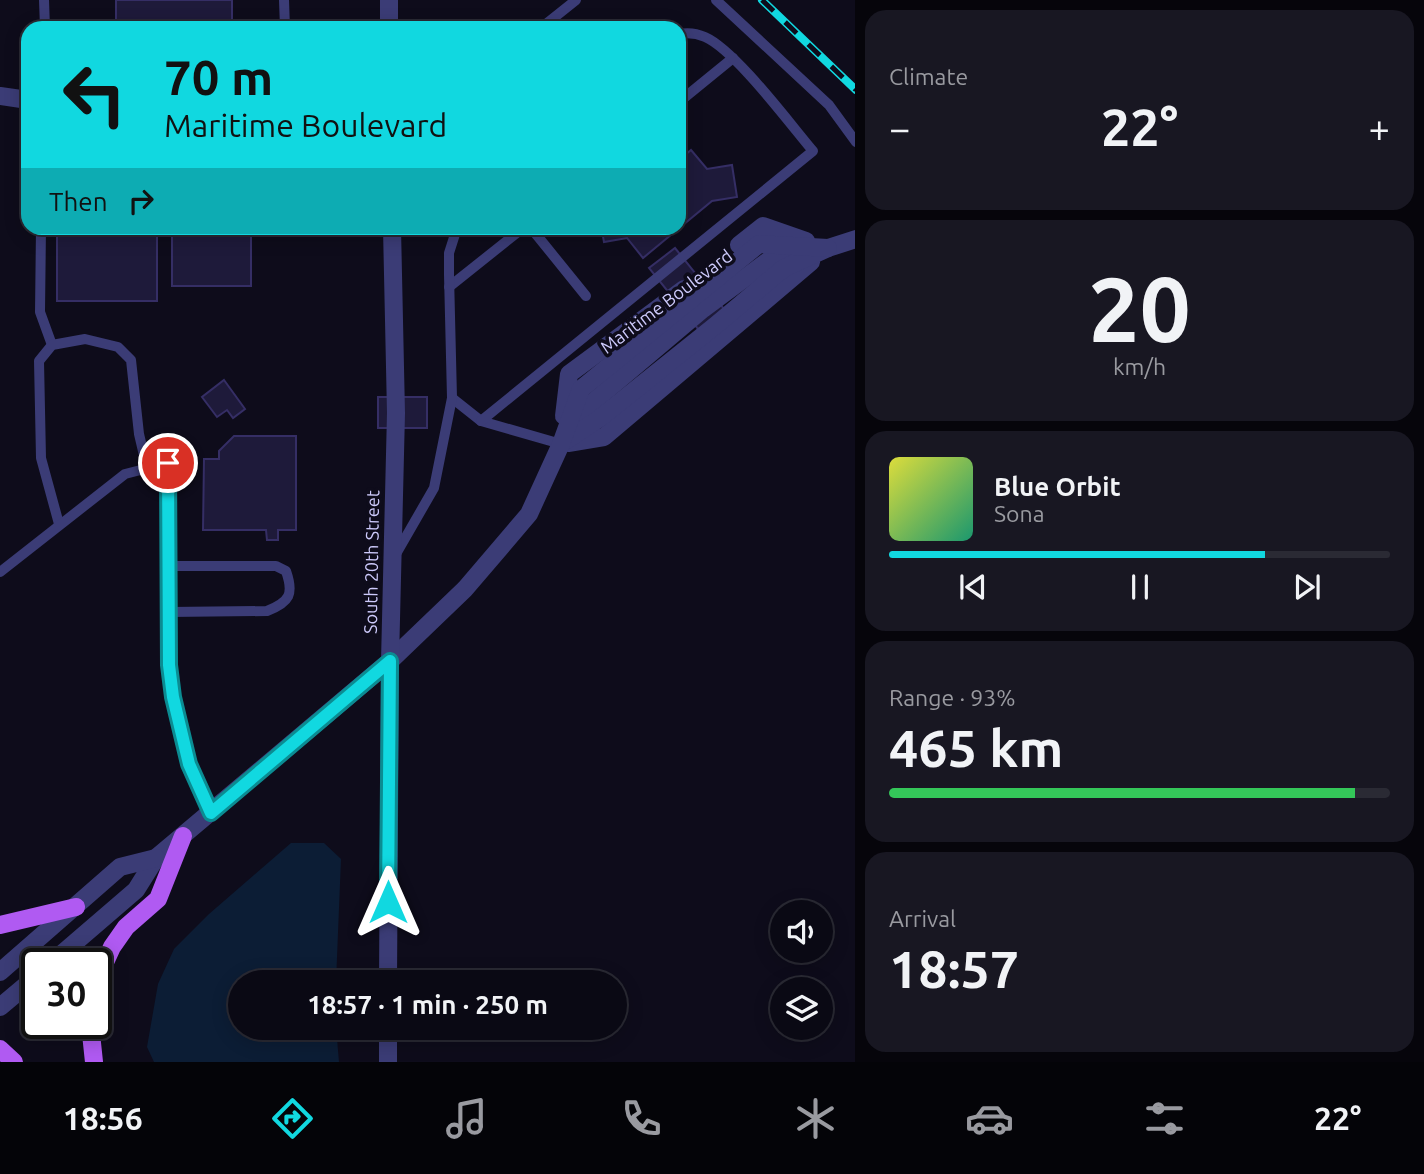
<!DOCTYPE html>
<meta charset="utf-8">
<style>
:root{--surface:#0a0914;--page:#181722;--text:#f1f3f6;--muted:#999aa0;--line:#2a2a34;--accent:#11d8e0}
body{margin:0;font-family:Ubuntu,sans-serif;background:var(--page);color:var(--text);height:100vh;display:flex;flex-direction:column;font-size:26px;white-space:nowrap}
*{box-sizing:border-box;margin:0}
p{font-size:23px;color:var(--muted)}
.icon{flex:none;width:38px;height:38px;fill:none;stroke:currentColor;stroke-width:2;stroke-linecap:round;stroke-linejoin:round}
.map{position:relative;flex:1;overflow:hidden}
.details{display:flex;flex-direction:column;gap:10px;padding:10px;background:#06050b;width:569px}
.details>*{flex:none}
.top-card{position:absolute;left:21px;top:21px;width:665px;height:214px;border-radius:21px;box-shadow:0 4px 18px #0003,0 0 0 2px var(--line);background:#11d8e0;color:#111;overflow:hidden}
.fabs{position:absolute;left:770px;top:900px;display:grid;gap:14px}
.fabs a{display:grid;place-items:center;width:63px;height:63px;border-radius:50%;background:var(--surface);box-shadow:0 4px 18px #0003,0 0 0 2px var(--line);font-size:35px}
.speed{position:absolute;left:21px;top:948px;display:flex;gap:14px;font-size:35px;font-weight:700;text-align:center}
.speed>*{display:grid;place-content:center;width:91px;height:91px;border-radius:50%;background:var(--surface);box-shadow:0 4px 18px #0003,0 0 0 2px var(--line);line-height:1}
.speed .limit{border:4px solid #111;border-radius:10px;background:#fff;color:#111}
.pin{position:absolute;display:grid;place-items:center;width:60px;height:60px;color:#fff;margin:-30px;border:4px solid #fff;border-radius:50%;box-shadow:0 2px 7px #0007}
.me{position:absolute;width:77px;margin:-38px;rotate:0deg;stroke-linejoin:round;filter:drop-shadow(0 0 5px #0008)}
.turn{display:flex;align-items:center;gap:24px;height:147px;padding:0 28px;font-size:32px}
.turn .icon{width:91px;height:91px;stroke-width:2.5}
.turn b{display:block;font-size:49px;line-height:60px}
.then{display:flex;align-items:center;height:66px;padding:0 28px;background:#0003;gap:14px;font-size:26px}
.big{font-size:52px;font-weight:600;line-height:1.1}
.details .tile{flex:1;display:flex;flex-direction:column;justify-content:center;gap:10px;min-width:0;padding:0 24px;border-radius:21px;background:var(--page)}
.details .dial{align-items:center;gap:0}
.dial b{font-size:91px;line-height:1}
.song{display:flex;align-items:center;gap:21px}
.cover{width:84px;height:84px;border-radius:10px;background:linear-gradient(135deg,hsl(60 70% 55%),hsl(160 70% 35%))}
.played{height:7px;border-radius:4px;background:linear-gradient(90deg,var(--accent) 75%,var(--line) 75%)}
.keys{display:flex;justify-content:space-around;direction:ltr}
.heat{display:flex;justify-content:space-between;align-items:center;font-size:38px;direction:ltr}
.charge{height:10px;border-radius:5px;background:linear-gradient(90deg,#34c759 93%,var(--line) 0)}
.trip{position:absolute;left:228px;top:970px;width:399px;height:70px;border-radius:35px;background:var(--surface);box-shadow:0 4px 18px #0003,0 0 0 2px var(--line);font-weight:600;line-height:70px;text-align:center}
.tab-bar{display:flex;height:112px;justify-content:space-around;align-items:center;background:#040408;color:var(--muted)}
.tab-bar .icon{width:49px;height:49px}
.tab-bar .current{color:var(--accent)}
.tab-bar b{font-size:32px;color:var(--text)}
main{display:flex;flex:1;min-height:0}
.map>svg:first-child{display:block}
.water{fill:#0c1d35}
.building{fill:#1e1a3a;stroke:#352e65;stroke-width:2}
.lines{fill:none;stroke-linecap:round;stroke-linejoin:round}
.lane{stroke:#3b3c76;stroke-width:10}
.street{stroke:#3b3c76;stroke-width:18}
.primary{stroke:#b05af2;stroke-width:18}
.rail-casing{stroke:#11d8e0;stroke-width:8}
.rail{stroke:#0e0c1b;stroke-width:5;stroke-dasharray:16;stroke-linecap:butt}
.route-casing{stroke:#0b8c92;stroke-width:18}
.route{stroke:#11d8e0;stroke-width:12}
.labels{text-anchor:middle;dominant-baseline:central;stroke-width:7;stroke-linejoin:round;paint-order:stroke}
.street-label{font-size:18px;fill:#cdcafb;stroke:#0e0c1b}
</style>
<main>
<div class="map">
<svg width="856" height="1062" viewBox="0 0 856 1062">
<rect width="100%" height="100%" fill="#0e0c1b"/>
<!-- water -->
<path class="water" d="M291,843H324L341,859L336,982H240V1027H336L339,1062H154L147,1047L158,984L174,949L209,914Z"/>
<!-- building -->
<g class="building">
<rect x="116" y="0" width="116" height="23"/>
<path d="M691,150L707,169L732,165L737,197L712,201L643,258L627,238L604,242L602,231L618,228H679V160Z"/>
<rect x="57" y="228" width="100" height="73"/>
<rect x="172" y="228" width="79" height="58"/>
<path d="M675,248L741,330L715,350L649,268Z"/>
<path d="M224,380L245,409L233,418L227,410L217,417L202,397Z"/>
<rect x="378" y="397" width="49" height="31"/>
<path d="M234,436H296V530H278V540H267L266,530H203L204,459H219V451Z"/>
</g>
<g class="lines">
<!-- lane -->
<g class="lane">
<path d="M44,0L45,28"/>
<path d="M284,0L285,28"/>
<path d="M716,0L829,105L856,142"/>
<path d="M541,28L576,0"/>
<path d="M679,102L733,58"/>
<path d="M41,228L40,312L52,345"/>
<path d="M531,228L586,296"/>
<path d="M449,287L523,228"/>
<path d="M452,398L481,421L561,444"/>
<path d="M481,421L813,151C790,124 735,50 705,37C696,33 689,32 679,34"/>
<path d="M59,524L41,458L39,361L52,345L85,339L118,347L131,360L139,434L147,468"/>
<path d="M396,554L434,488L452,398L449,275V253L457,228"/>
<path d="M169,566H276L286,571C294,594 290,602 267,611L169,612"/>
<path d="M0,572L125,474L168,463L169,665L173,697L189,764L211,813"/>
</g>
<!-- street -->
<g class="street">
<path d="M389,28V0"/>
<path d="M0,96L28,100"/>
<path d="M739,245L763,226L806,241"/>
<path d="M564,416L569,374L684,289"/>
<path d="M575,424L587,407L703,309L776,255L795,252"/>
<path d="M568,443L604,437L811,262"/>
<path d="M561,444L600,418L716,325L784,268L828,248L856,239"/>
<path d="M50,964L136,890L156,858L390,661L465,589L529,514L561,444L581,389L759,244L828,248"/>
<path d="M0,972L120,867L156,858"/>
<path d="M388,982L390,661L396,413L392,228"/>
<path d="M0,1007L37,976"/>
<path d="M388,1062V1027"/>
</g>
<!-- primary -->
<g class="primary">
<path d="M0,925L76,907"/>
<path d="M96,982L112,947L126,927L158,899L183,836"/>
<path d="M90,1024L94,1062"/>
<path d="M0,1049L14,1062"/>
</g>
<defs>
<path id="rail" d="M762,0L856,90"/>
</defs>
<!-- rail casing -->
<use href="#rail" class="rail-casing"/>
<!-- rail -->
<use href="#rail" class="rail"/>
</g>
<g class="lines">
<defs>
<path id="route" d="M168,463L169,665L173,697L189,764L211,813L390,661L388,902"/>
</defs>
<!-- route casing -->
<use href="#route" class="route-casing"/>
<!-- route -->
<use href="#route" class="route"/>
</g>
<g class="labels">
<!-- street labels -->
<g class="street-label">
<text transform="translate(666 301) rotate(-37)">Maritime Boulevard</text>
<text transform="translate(371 562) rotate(-89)">South 20th Street</text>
</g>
</g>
</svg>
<div class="fabs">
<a><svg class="icon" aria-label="sound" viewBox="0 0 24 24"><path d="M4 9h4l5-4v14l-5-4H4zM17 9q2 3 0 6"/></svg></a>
<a><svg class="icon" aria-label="layers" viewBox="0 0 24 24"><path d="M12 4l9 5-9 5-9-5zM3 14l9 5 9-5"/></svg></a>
</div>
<div class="speed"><div class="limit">30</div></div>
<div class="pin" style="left:168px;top:463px;background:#d93025"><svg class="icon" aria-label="arrive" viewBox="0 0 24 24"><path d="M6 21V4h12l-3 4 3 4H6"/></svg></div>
<svg class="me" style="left:388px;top:902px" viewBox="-20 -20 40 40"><path d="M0-17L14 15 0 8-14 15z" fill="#11d8e0" stroke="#fff" stroke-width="4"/></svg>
<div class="trip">18:57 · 1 min · 250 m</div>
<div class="top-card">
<div class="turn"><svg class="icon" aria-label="left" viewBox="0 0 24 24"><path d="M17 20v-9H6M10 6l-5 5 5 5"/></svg><div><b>70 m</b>Maritime Boulevard</div></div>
<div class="then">Then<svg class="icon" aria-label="right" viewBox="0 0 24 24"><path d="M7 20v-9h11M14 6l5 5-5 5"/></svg></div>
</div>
</div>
<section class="details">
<div class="tile"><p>Climate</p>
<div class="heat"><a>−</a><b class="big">22°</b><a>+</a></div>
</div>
<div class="tile dial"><b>20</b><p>km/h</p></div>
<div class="tile">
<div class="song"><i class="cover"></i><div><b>Blue Orbit</b><p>Sona</p></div></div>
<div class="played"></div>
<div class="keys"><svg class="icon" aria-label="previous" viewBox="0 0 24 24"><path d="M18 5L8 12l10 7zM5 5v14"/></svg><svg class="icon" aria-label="pause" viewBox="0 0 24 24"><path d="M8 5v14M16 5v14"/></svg><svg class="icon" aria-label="next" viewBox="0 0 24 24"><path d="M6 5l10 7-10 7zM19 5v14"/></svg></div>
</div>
<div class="tile"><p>Range · 93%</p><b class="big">465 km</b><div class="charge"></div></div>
<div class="tile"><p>Arrival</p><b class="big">18:57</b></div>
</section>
</main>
<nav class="tab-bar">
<b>18:56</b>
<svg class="icon current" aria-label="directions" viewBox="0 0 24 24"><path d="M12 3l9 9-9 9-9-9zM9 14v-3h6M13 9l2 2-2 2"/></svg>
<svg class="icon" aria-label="music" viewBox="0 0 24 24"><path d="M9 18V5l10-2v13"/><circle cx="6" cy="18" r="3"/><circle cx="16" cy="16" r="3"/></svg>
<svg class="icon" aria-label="phone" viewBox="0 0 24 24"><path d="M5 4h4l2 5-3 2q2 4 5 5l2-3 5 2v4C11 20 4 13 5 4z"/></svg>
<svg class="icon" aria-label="climate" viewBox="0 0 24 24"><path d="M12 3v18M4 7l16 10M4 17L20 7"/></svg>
<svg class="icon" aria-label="car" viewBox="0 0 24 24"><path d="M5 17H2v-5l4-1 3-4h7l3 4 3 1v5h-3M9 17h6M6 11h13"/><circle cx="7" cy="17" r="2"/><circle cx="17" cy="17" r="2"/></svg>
<svg class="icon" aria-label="filters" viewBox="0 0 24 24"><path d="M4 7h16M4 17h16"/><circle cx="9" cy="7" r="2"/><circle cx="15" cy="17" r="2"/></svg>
<b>22°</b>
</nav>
